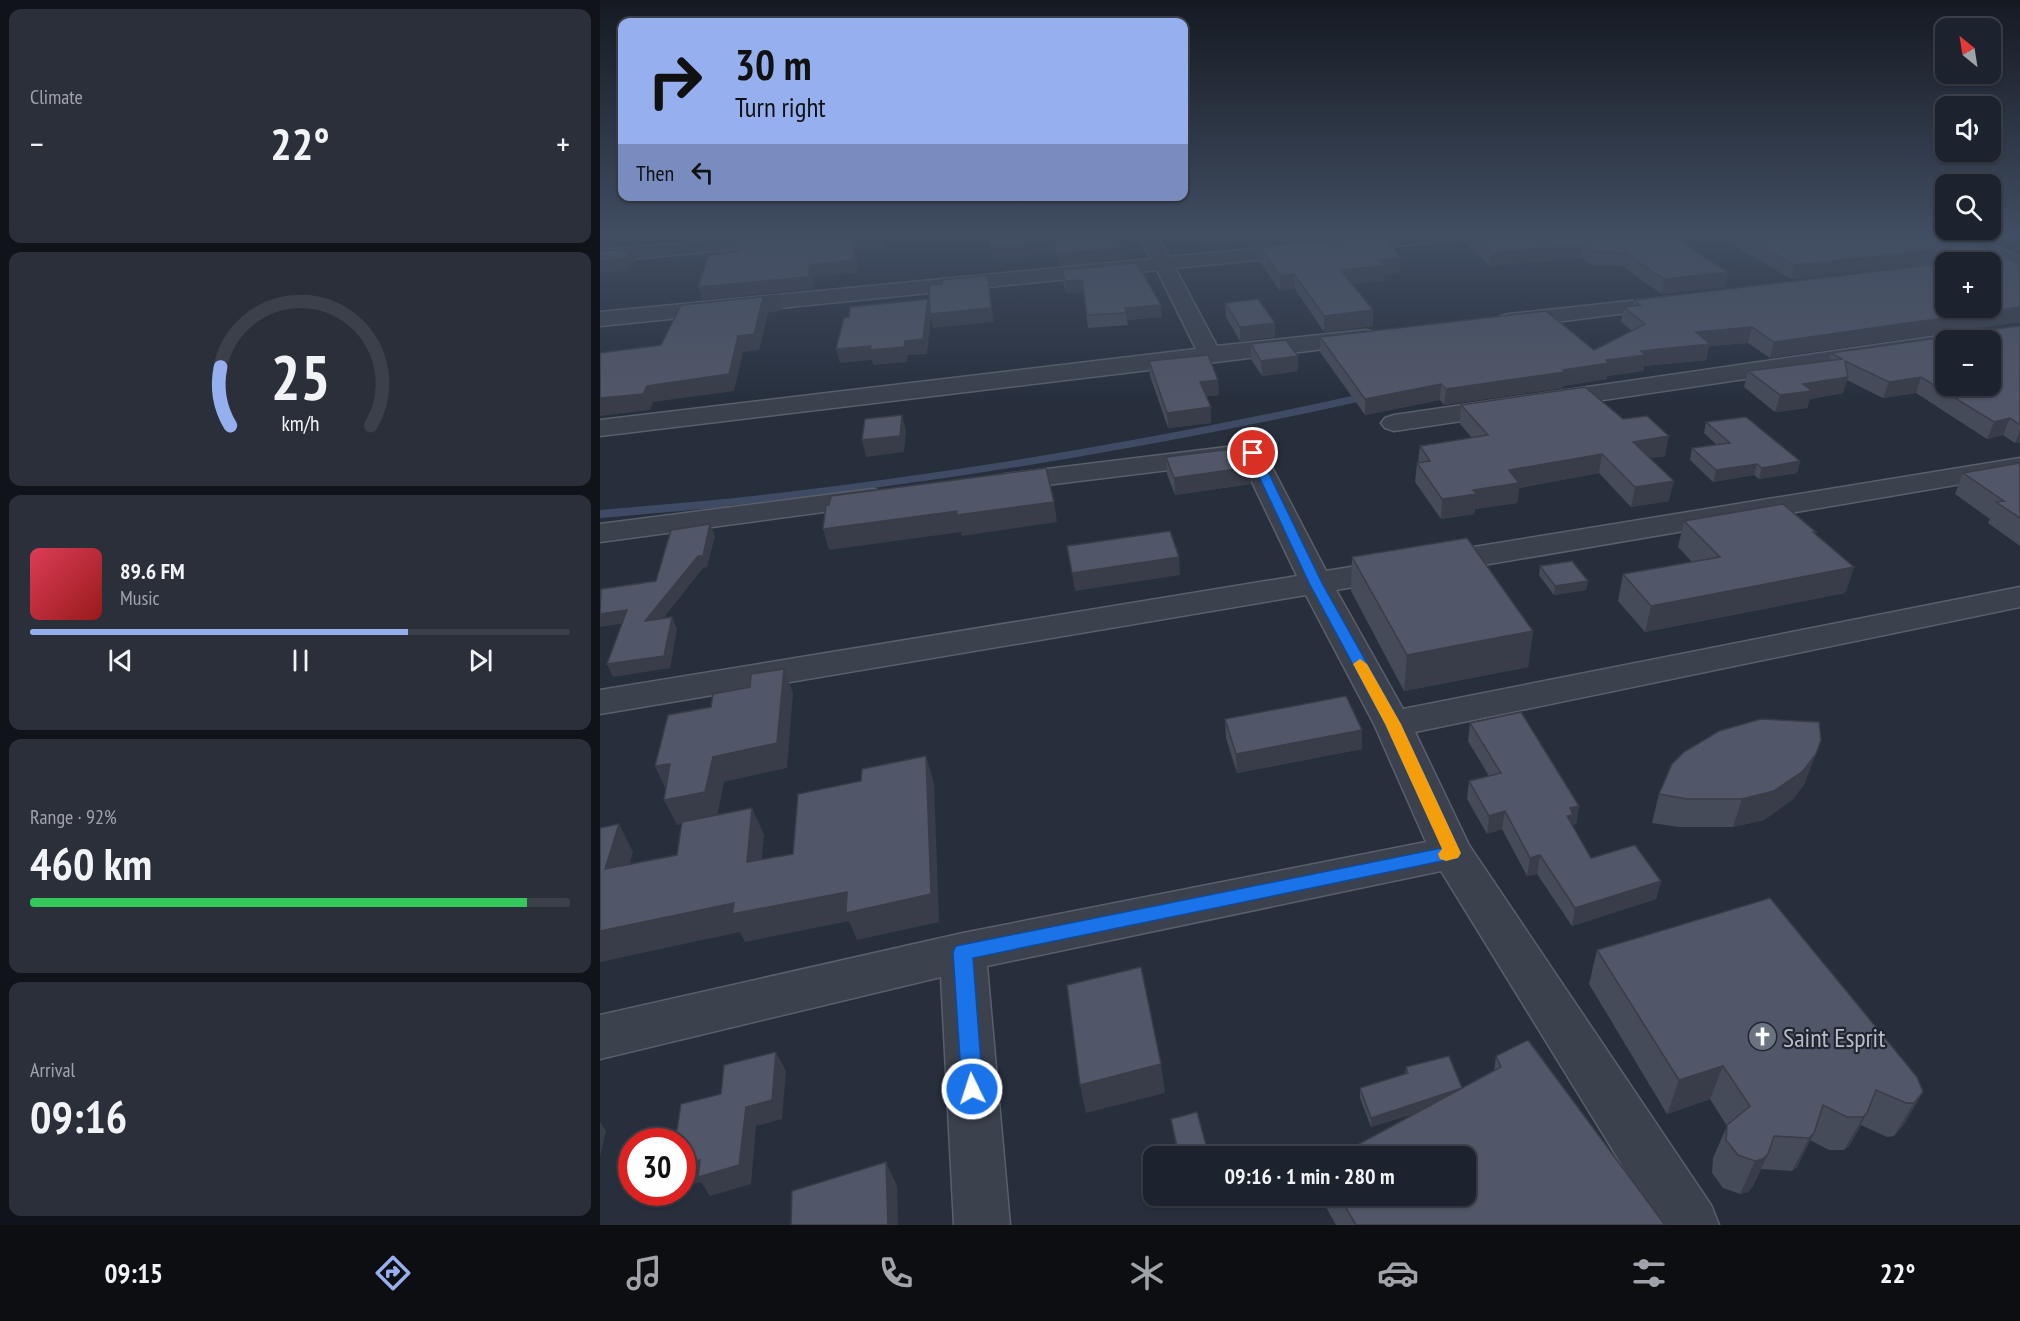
<!DOCTYPE html>
<meta charset="utf-8">
<style>
:root{--surface:#1d232e;--page:#2a2f3a;--text:#f1f3f6;--muted:#a0a4aa;--line:#3b404a;--accent:#96b0ef}
body{margin:0;font-family:"PT Sans Narrow",sans-serif;background:var(--page);color:var(--text);height:100vh;display:flex;flex-direction:column;font-size:22px;white-space:nowrap}
*{box-sizing:border-box;margin:0}
p{font-size:20px;color:var(--muted)}
.icon{flex:none;width:33px;height:33px;fill:none;stroke:currentColor;stroke-width:2;stroke-linecap:round;stroke-linejoin:round}
.map{position:relative;flex:1;overflow:hidden}
.panel{display:flex;flex-direction:column;gap:9px;padding:9px;background:#101319;width:600px}
.panel>*{flex:none}
.top-card{position:absolute;left:18px;top:18px;width:570px;height:183px;border-radius:12px;box-shadow:0 2px 4px #0004,0 0 0 2px var(--line);background:#96b0ef;color:#111;overflow:hidden}
.needle{width:39px;rotate:330deg}
.buttons{position:absolute;left:1335px;top:18px;display:grid;gap:12px}
.buttons a{display:grid;place-items:center;width:66px;height:66px;border-radius:12px;background:var(--surface);box-shadow:0 2px 4px #0004,0 0 0 2px var(--line);font-size:30px}
.speed{position:absolute;left:18px;top:1128px;display:flex;gap:12px;font-size:30px;font-weight:700;text-align:center}
.speed>*{display:grid;place-content:center;width:78px;height:78px;border-radius:50%;background:var(--surface);box-shadow:0 2px 4px #0004,0 0 0 2px var(--line);line-height:1}
.speed .limit{border:9px solid #d22;background:#fff;color:#111}
.pin{position:absolute;display:grid;place-items:center;width:51px;height:51px;color:#fff;margin:-26px;border:3px solid #fff;border-radius:50%;box-shadow:0 2px 6px #0007}
.me{position:absolute;width:66px;margin:-33px;rotate:356deg;stroke-linejoin:round;filter:drop-shadow(0 0 4px #0008)}
.turn{display:flex;align-items:center;gap:21px;height:126px;padding:0 18px;font-size:27px}
.turn .icon{width:78px;height:78px;stroke-width:2.5}
.turn b{display:block;font-size:42px;line-height:51px}
.then{display:flex;align-items:center;height:57px;padding:0 18px;background:#0003;gap:12px;font-size:22px}
.big{font-size:45px;font-weight:600;line-height:1.1}
.panel .card{flex:1;display:flex;flex-direction:column;justify-content:center;gap:9px;min-width:0;padding:0 21px;border-radius:12px;background:var(--page)}
.panel .dial{align-items:center;gap:0}
.dial svg{height:156px;overflow:visible;fill:none;stroke:var(--line);stroke-width:7;stroke-linecap:round;text-anchor:middle}
.dial text{fill:var(--text);stroke:none}
.song{display:flex;align-items:center;gap:18px}
.cover{width:72px;height:72px;border-radius:9px;background:linear-gradient(135deg,hsl(350 70% 55%),hsl(0 70% 35%))}
.played{height:6px;border-radius:3px;background:linear-gradient(90deg,var(--accent) 70%,var(--line) 70%)}
.keys{display:flex;justify-content:space-around;direction:ltr}
.heat{display:flex;justify-content:space-between;align-items:center;font-size:33px;direction:ltr}
.charge{height:9px;border-radius:4px;background:linear-gradient(90deg,#34c759 92%,var(--line) 0)}
.trip{position:absolute;left:543px;top:1146px;width:333px;height:60px;border-radius:12px;background:var(--surface);box-shadow:0 2px 4px #0004,0 0 0 2px var(--line);font-weight:600;line-height:60px;text-align:center}
.dock{display:flex;height:96px;justify-content:space-around;align-items:center;background:#0c0e12;color:var(--muted)}
.dock .icon{width:42px;height:42px}
.dock .active{color:var(--accent)}
.dock b{font-size:27px;color:var(--text)}
main{display:flex;flex:1;min-height:0}
.map>svg:first-child{display:block}
.lines{fill:none;stroke-linecap:round;stroke-linejoin:round}
.stream-far1{stroke:#3f4b64;stroke-width:7}
.stream{stroke:#3f4b64;stroke-width:8}
.minor-casing{stroke:#595f6b;stroke-width:3}
.minor{fill:#3b414d;fill-rule:evenodd}
.wall{fill:#464b59}
.shaded-wall{fill:#393d49}
.building{fill:#515768;stroke:#393d49;stroke-width:1.5;fill-rule:evenodd}
.route{fill:#1a73e8;stroke:#114b97;stroke-width:1.5}
.slow{fill:#f59e0b}
.labels{text-anchor:middle;dominant-baseline:central;stroke-width:4.5;stroke-linejoin:round;paint-order:stroke}
.near-poi-label{font-size:26px;fill:#b7bcc8;stroke:#202632;text-anchor:start}
</style>
<main>
<section class="panel">
<div class="card"><p>Climate</p>
<div class="heat"><a>−</a><b class="big">22°</b><a>+</a></div>
</div>
<div class="card dial"><svg viewBox="0 0 100 80">
<path d="M14 69A42 42 0 1 1 86 69"/>
<path d="M14 69A42 42 0 0 1 9 39" stroke="#96b0ef"/>
<text x="50" y="56" font-size="32" font-weight="700">25</text>
<text x="50" y="72" font-size="11">km/h</text>
</svg></div>
<div class="card">
<div class="song"><i class="cover"></i><div><b>89.6 FM</b><p>Music</p></div></div>
<div class="played"></div>
<div class="keys"><svg class="icon" aria-label="previous" viewBox="0 0 24 24"><path d="M18 5L8 12l10 7zM5 5v14"/></svg><svg class="icon" aria-label="pause" viewBox="0 0 24 24"><path d="M8 5v14M16 5v14"/></svg><svg class="icon" aria-label="next" viewBox="0 0 24 24"><path d="M6 5l10 7-10 7zM19 5v14"/></svg></div>
</div>
<div class="card"><p>Range · 92%</p><b class="big">460 km</b><div class="charge"></div></div>
<div class="card"><p>Arrival</p><b class="big">09:16</b></div>
</section>
<div class="map">
<svg width="1420" height="1225" viewBox="0 0 1420 1225">
<rect width="100%" height="100%" fill="#272f3d"/>
<g class="lines">
<!-- stream-far1 -->
<path class="stream-far1" d="M111,504C331,481 548,445 764,397"/>
<!-- stream -->
<path class="stream" d="M0,514L126,503"/>
<defs>
<g id="minor">
<path d="M538,232H556L569,257L827,232H888L879,238L575,268L617,346L766,330L774,332L777,337L774,342L766,344L0,436V420L596,349L557,270L0,326V312L551,259Z"/>
<path d="M1341,232H1364L1420,257V270L1343,236Z"/>
<path d="M184,234L191,236L193,240L191,244L0,262V250Z"/>
<path d="M1067,297L1074,299L1078,303L1074,307L909,328L901,326L898,321L901,316L909,314Z"/>
<path d="M1346,335L1356,340H1346V349L794,431L785,428L781,423L785,418L794,415Z"/>
<path d="M651,444L660,446L664,452L726,571L1420,458V474L736,590L803,709L1420,587V607L815,732L869,845L1111,1205L1119,1225H1059L841,871L387,966L410,1225H354L341,977L0,1059V1015L363,933L826,842L774,724L706,595L0,714V690L697,576L642,461L405,490L395,488L391,482L395,476L405,474Z"/>
<path d="M273,489L283,492L287,498L283,504L0,542V524Z"/>
</g>
</defs>
<!-- minor casing -->
<use href="#minor" class="minor-casing"/>
<!-- minor -->
<use href="#minor" class="minor"/>
</g>
<!-- wall -->
<g class="wall">
<path d="M329,232H515L522,260L459,266L456,253L393,259L389,239L331,244Z"/>
<path d="M595,232H704V242L649,247L646,242L603,246Z"/>
<path d="M865,232H1066L1128,272L1125,287L1062,294L1022,266L991,265L981,258L890,266L864,242Z"/>
<path d="M1110,232H1359L1358,233L1378,242L1377,244L1420,264V322L1377,328L1396,329L1420,326V442L1415,443L1403,435L1387,439L1316,393L1283,398L1247,380L1243,393L1210,399L1207,408L1175,412L1144,387L1148,371L1229,361L1231,353L1351,336L1352,332L1170,358L1148,343L1109,346L1106,360L1044,366L1043,371L1007,376V379L963,386V388L844,405L840,400L765,415L720,352V337L994,350L1032,331L1021,322L1024,307L1033,306L1034,300L1346,262L1191,279Z"/>
<path d="M1368,232H1420V236L1387,240Z"/>
<path d="M660,247L800,273L784,275V281L752,284L773,326L724,332L695,289L680,291L660,262Z"/>
<path d="M462,270L562,317L527,320L528,325L488,328L483,292L466,293L463,282Z"/>
<path d="M625,303L675,337L640,341L626,317Z"/>
<path d="M651,344L698,356V371L662,376L651,359Z"/>
<path d="M549,361L619,395L606,396L611,407V423L568,428L550,376Z"/>
<path d="M861,405L1065,456L1050,458L1069,501L1031,507L999,473L919,488L917,503L875,509L874,514L841,519L815,482L817,463L818,462L820,446L872,438L860,424Z"/>
<path d="M1106,422L1200,461L1197,473L1159,479L1154,475L1113,482L1090,460L1092,448L1117,445L1104,433Z"/>
<path d="M566,457L650,467L651,484L575,495L567,474Z"/>
<path d="M1420,463V546L1388,523L1390,519L1355,494L1363,473Z"/>
<path d="M1084,521L1216,532L1215,534L1254,567L1245,593L1045,632L1018,601L1023,574L1092,562L1078,547Z"/>
<path d="M752,557L933,631L928,667L804,691L751,591Z"/>
<path d="M940,566L988,581L986,590L954,595L939,575Z"/>
<path d="M625,719L762,730V749L637,773L626,738Z"/>
<path d="M870,723L979,806L976,824L972,825L991,858L1061,881L1056,899L972,926L937,874L927,876L902,829L887,834L867,799L869,781L889,776L868,741Z"/>
<path d="M1205,783L1193,799L1164,820L1133,827H1079L1052,823L1059,794Z"/>
<path d="M997,950L1323,1092L1303,1126L1294,1136L1287,1137L1261,1125L1249,1146L1244,1150H1229L1210,1140L1197,1167L1192,1171L1161,1169L1153,1186L1148,1192L1140,1194L1123,1188L1112,1173L1113,1158L1127,1126L1110,1099L1067,1114L989,984Z"/>
<path d="M896,1056L1065,1225H736L721,1198V1196H866L819,1112L771,1127L760,1098V1088L805,1074L806,1067L862,1088L894,1071Z"/>
<path d="M571,1119L609,1156H578Z"/>
</g>
<!-- shaded-wall -->
<g class="shaded-wall">
<path d="M41,232H51L44,244L0,248V236Z"/>
<path d="M149,232H196L150,235Z"/>
<path d="M282,232H284L285,235L284,249L257,252V273L214,277L212,289L102,300L98,287L210,265L254,240Z"/>
<path d="M329,232H388L389,239L331,244Z"/>
<path d="M624,232H646V242L603,246L602,233Z"/>
<path d="M679,232H704V242L649,247V234Z"/>
<path d="M769,232H789L769,234Z"/>
<path d="M1390,232H1420V236L1387,240Z"/>
<path d="M454,241L456,253L393,259L391,247Z"/>
<path d="M983,244L981,258L890,266L891,253Z"/>
<path d="M521,248L522,260L459,266L457,254Z"/>
<path d="M1351,248L1346,262L1191,279L1195,265Z"/>
<path d="M30,249L35,261L29,271L0,273V261Z"/>
<path d="M801,258L800,273L784,275V281L741,285V270L780,260Z"/>
<path d="M1128,272L1125,287L1062,294L1064,279Z"/>
<path d="M694,274L695,289L680,291V276Z"/>
<path d="M388,275L394,322L333,328L331,317L327,354L308,355L307,362L273,365L272,360L240,363L236,349L305,341L328,299L331,313Z"/>
<path d="M482,280L483,292L466,293L465,281Z"/>
<path d="M179,295L183,310L168,313L159,350L143,352L134,391L53,402L50,410L0,416V398L138,336L163,298Z"/>
<path d="M561,305L562,317L527,320L525,308Z"/>
<path d="M1420,307V322L1353,332L1354,327L1352,332L1170,358L1174,342Z"/>
<path d="M773,310V326L724,332V316Z"/>
<path d="M675,323V337L640,341V327Z"/>
<path d="M1152,327L1148,343L1109,346L1106,360L1044,366L1043,371L1007,376V379L963,386V388L844,405L846,389L963,370L1041,351L1096,332Z"/>
<path d="M698,356V371L662,376L661,361Z"/>
<path d="M1248,377L1243,393L1210,399L1207,408L1175,412L1180,395L1203,384Z"/>
<path d="M1321,377L1316,393L1283,398L1289,382Z"/>
<path d="M618,380L619,395L601,397L600,382Z"/>
<path d="M841,384L840,400L765,415V399Z"/>
<path d="M611,407V423L568,428L567,413Z"/>
<path d="M302,415L306,431L304,452L266,457L262,440Z"/>
<path d="M1410,418L1403,435L1387,439L1394,422Z"/>
<path d="M1420,430V442L1415,443Z"/>
<path d="M1069,436L1065,456L1030,461L1033,442Z"/>
<path d="M1002,454L999,473L919,488L917,503L875,509L874,514L841,519L842,499L909,470Z"/>
<path d="M1200,461L1197,473L1159,479L1162,468Z"/>
<path d="M1157,464L1154,475L1113,482L1116,470Z"/>
<path d="M650,467L651,484L575,495L574,478Z"/>
<path d="M1074,481L1069,501L1031,507L1035,487Z"/>
<path d="M454,502L457,522L362,536L361,532L229,550L223,529L357,511Z"/>
<path d="M110,524L115,536L107,567L103,568L51,634L45,621Z"/>
<path d="M579,557L580,575L475,591L472,573Z"/>
<path d="M1254,567L1245,593L1045,632L1051,606Z"/>
<path d="M988,581L986,590L954,595L955,586Z"/>
<path d="M27,610L32,622L0,627V614Z"/>
<path d="M72,617L77,629L70,668L13,677L7,664Z"/>
<path d="M933,631L928,667L804,691L807,655Z"/>
<path d="M184,669L193,693L187,768L124,782L117,817L77,825L64,800L113,757Z"/>
<path d="M762,730V749L637,773L636,754Z"/>
<path d="M1216,754L1205,783L1193,799L1164,820L1133,827L1142,799Z"/>
<path d="M326,756L334,783L339,922L257,940L249,921L145,942L140,932L0,962V931L134,903Z"/>
<path d="M70,764L67,792L55,766Z"/>
<path d="M979,806L976,824L971,825L967,816L970,808Z"/>
<path d="M152,808L164,835L159,890L147,862Z"/>
<path d="M905,811L902,829L887,834L889,816Z"/>
<path d="M19,824L33,852L21,897L5,869Z"/>
<path d="M940,855L937,874L927,876L930,858Z"/>
<path d="M1061,881L1056,899L972,926L975,908Z"/>
<path d="M176,1052L186,1071L182,1119L156,1126L151,1184L110,1196L101,1182L82,1187V1165L146,1107Z"/>
<path d="M561,1064L565,1093L486,1113L480,1085Z"/>
<path d="M1123,1066L1110,1099L1067,1114L1079,1080Z"/>
<path d="M862,1088L861,1098L771,1127V1118Z"/>
<path d="M1323,1092L1303,1126L1294,1136L1314,1103Z"/>
<path d="M1267,1113L1249,1146L1244,1150L1263,1117Z"/>
<path d="M0,1122L6,1131L0,1157Z"/>
<path d="M1214,1133L1197,1167L1192,1171L1209,1138Z"/>
<path d="M1168,1154L1153,1186L1148,1192L1140,1194L1155,1161Z"/>
<path d="M286,1162L297,1186L298,1225H288Z"/>
</g>
<!-- building -->
<g class="building">
<path d="M0,232H41H40L0,236Z"/>
<path d="M236,232H282V237L254,240V260L210,265L208,277L98,287L109,255L137,252L141,240Z"/>
<path d="M388,232H515L521,248L457,254L454,241L391,247Z"/>
<path d="M647,232H679L649,234Z"/>
<path d="M868,232H1066L1128,272L1064,279L1025,253L993,251L983,244L891,253Z"/>
<path d="M1136,232H1354L1378,242L1374,243L1420,264V307L1174,342L1152,327L1096,332L1110,344L1041,351L1046,355L1006,360L1009,363L963,370L965,372L846,389L841,384L765,399L720,337L946,311L994,350L1045,324L1024,307L1040,305L1034,300L1346,263V308H1390V262H1347H1353L1351,248L1195,265Z"/>
<path d="M782,236L801,258L780,260L785,266L741,270L773,310L724,316L694,274L680,276L660,247Z"/>
<path d="M30,249L25,259L0,261V251Z"/>
<path d="M537,263L561,305L525,308L526,313L487,315L482,280L465,281L462,270Z"/>
<path d="M388,275L391,308L330,314L329,285L342,284V280Z"/>
<path d="M179,295L163,298L154,334L138,336L129,374L47,386L43,394L0,398V353L61,345L81,305Z"/>
<path d="M328,299L323,339L305,341L304,347L270,350L271,346L236,349L244,318L249,317L250,307Z"/>
<path d="M658,299L675,323L640,327L625,303Z"/>
<path d="M1420,326V425L1410,418L1394,422L1321,377L1289,382L1245,361L1248,377L1203,384L1212,391L1180,395L1148,371L1242,359L1231,353L1352,336L1354,327L1396,329ZM1346,340H1390V386H1346Z"/>
<path d="M686,340L698,356L661,361L651,344Z"/>
<path d="M608,355L618,380L600,382L611,407L567,413L549,361Z"/>
<path d="M985,387L1023,419L1047,416L1069,436L1033,442L1074,481L1035,487L1002,454L909,470L919,483L873,490L877,494L842,499L817,463L830,461L820,446L888,435L861,405Z"/>
<path d="M302,415L300,436L262,440L265,419Z"/>
<path d="M1146,417L1200,461L1162,468L1157,464L1116,470L1092,448L1130,443L1106,422Z"/>
<path d="M640,448L650,467L574,478L566,457Z"/>
<path d="M1420,463V518L1396,502L1404,501L1363,473Z"/>
<path d="M446,468L454,502L357,515V511L223,529L226,505H229L231,496Z"/>
<path d="M1183,504L1216,532H1213L1254,567L1051,606L1023,574L1120,557L1084,521Z"/>
<path d="M110,524L103,556H98L45,621L72,617L64,656L7,664L27,610L0,614L1,589L56,581L71,530Z"/>
<path d="M570,531L579,557L472,573L467,546Z"/>
<path d="M867,538L933,631L807,655L752,557Z"/>
<path d="M972,561L988,581L955,586L940,566Z"/>
<path d="M184,669L177,743L113,757L105,792L64,800L70,764L55,766L68,715L111,707L113,694L150,687L151,674Z"/>
<path d="M746,696L762,730L636,754L625,719Z"/>
<path d="M921,712L979,806L970,808L973,815L967,816L991,858L1035,845L1061,881L975,908L940,855L930,858L905,811L889,816L869,781L901,773L870,723Z"/>
<path d="M1161,719L1219,722L1221,740L1216,754L1203,771L1174,791L1142,799H1087L1059,794L1072,764L1084,752L1119,731Z"/>
<path d="M326,756L331,894L246,913L247,892L132,914L134,903L0,931V828L19,824L5,869L77,855L82,822L152,808L147,862L193,854L198,794L261,781L262,769Z"/>
<path d="M1170,898L1317,1077L1323,1092L1314,1103H1306L1276,1090L1267,1113L1263,1117H1247L1223,1105L1214,1133L1209,1138L1174,1136L1168,1154L1163,1159L1155,1161L1138,1155L1126,1140L1127,1125L1150,1106L1123,1066L1079,1080L997,950Z"/>
<path d="M541,967L561,1064L480,1085L467,985Z"/>
<path d="M928,1040L1065,1225H756L739,1196H866V1156H737L901,1067L896,1056Z"/>
<path d="M176,1052L172,1100L146,1107L139,1165L98,1177L100,1160L82,1165V1142H53L54,1136L77,1130L81,1104L121,1094L124,1065Z"/>
<path d="M849,1056L862,1088L771,1118L760,1088L808,1073L806,1067Z"/>
<path d="M597,1112L609,1156H579L571,1119Z"/>
<path d="M286,1162L288,1225H191L192,1191Z"/>
</g>
<!-- sky -->
<linearGradient id="sky" x2="0" y2="1"><stop stop-color="#151a22"/><stop offset="0.58" stop-color="#414d62"/><stop offset="1" stop-color="#414d62" stop-opacity="0"/></linearGradient>
<rect width="1420" height="403" fill="url(#sky)"/>
<!-- route -->
<path class="route" d="M653,450L659,453L722,583L801,724L861,853L858,858L852,859L373,958L383,1089L380,1096L372,1098L365,1096L362,1089L353,952L356,946L842,848L785,724L709,583L648,453Z"/>
<!-- slow -->
<path class="slow" d="M760,659L767,664L801,724L861,853L858,858L846,861L840,859L838,854L842,849L785,724L753,664Z"/>
<!-- icons -->
<defs>
<symbol id="church-disc" viewBox="-11 -11 22 22"><circle r="9.5" fill="#6b7280" stroke="#202632"/><path d="M-1.2-6h2.4v3.5h3.3v2.4h-3.3V6h-2.4V-.1h-3.3v-2.4h3.3Z" fill="#fff"/></symbol>
</defs>
<g fill-rule="evenodd">
<use href="#church-disc" x="1146" y="1020" width="33" height="33"/>
</g>
<g class="labels">
<!-- near-poi labels -->
<g class="near-poi-label">
<text x="1183" y="1037">Saint Esprit</text>
</g>
</g>
</svg>
<div class="buttons">
<a><svg class="needle" viewBox="-14 -14 28 28"><path d="M0-13l5 13h-10z" fill="#e53935"/><path d="M0 13l5-13h-10z" fill="#a0a4aa"/></svg></a>
<a><svg class="icon" aria-label="sound" viewBox="0 0 24 24"><path d="M4 9h4l5-4v14l-5-4H4zM17 9q2 3 0 6"/></svg></a>
<a><svg class="icon" aria-label="search" viewBox="0 0 24 24"><circle cx="10" cy="10" r="6"/><path d="M15 15l6 6"/></svg></a>
<a>+</a>
<a>−</a>
</div>
<div class="speed"><div class="limit">30</div></div>
<div class="pin" style="left:653px;top:453px;background:#d93025"><svg class="icon" aria-label="arrive" viewBox="0 0 24 24"><path d="M6 21V4h12l-3 4 3 4H6"/></svg></div>
<svg class="me" style="left:372px;top:1089px" viewBox="-20 -20 40 40"><circle r="17" fill="#1a73e8" stroke="#fff" stroke-width="3"/><path d="M0-11L8 9 0 5-8 9z" fill="#fff"/></svg>
<div class="trip">09:16 · 1 min · 280 m</div>
<div class="top-card">
<div class="turn"><svg class="icon" aria-label="right" viewBox="0 0 24 24"><path d="M7 20v-9h11M14 6l5 5-5 5"/></svg><div><b>30 m</b>Turn right</div></div>
<div class="then">Then<svg class="icon" aria-label="left" viewBox="0 0 24 24"><path d="M17 20v-9H6M10 6l-5 5 5 5"/></svg></div>
</div>
</div>
</main>
<nav class="dock">
<b>09:15</b>
<svg class="icon active" aria-label="directions" viewBox="0 0 24 24"><path d="M12 3l9 9-9 9-9-9zM9 14v-3h6M13 9l2 2-2 2"/></svg>
<svg class="icon" aria-label="music" viewBox="0 0 24 24"><path d="M9 18V5l10-2v13"/><circle cx="6" cy="18" r="3"/><circle cx="16" cy="16" r="3"/></svg>
<svg class="icon" aria-label="phone" viewBox="0 0 24 24"><path d="M5 4h4l2 5-3 2q2 4 5 5l2-3 5 2v4C11 20 4 13 5 4z"/></svg>
<svg class="icon" aria-label="climate" viewBox="0 0 24 24"><path d="M12 3v18M4 7l16 10M4 17L20 7"/></svg>
<svg class="icon" aria-label="car" viewBox="0 0 24 24"><path d="M5 17H2v-5l4-1 3-4h7l3 4 3 1v5h-3M9 17h6M6 11h13"/><circle cx="7" cy="17" r="2"/><circle cx="17" cy="17" r="2"/></svg>
<svg class="icon" aria-label="filters" viewBox="0 0 24 24"><path d="M4 7h16M4 17h16"/><circle cx="9" cy="7" r="2"/><circle cx="15" cy="17" r="2"/></svg>
<b>22°</b>
</nav>
